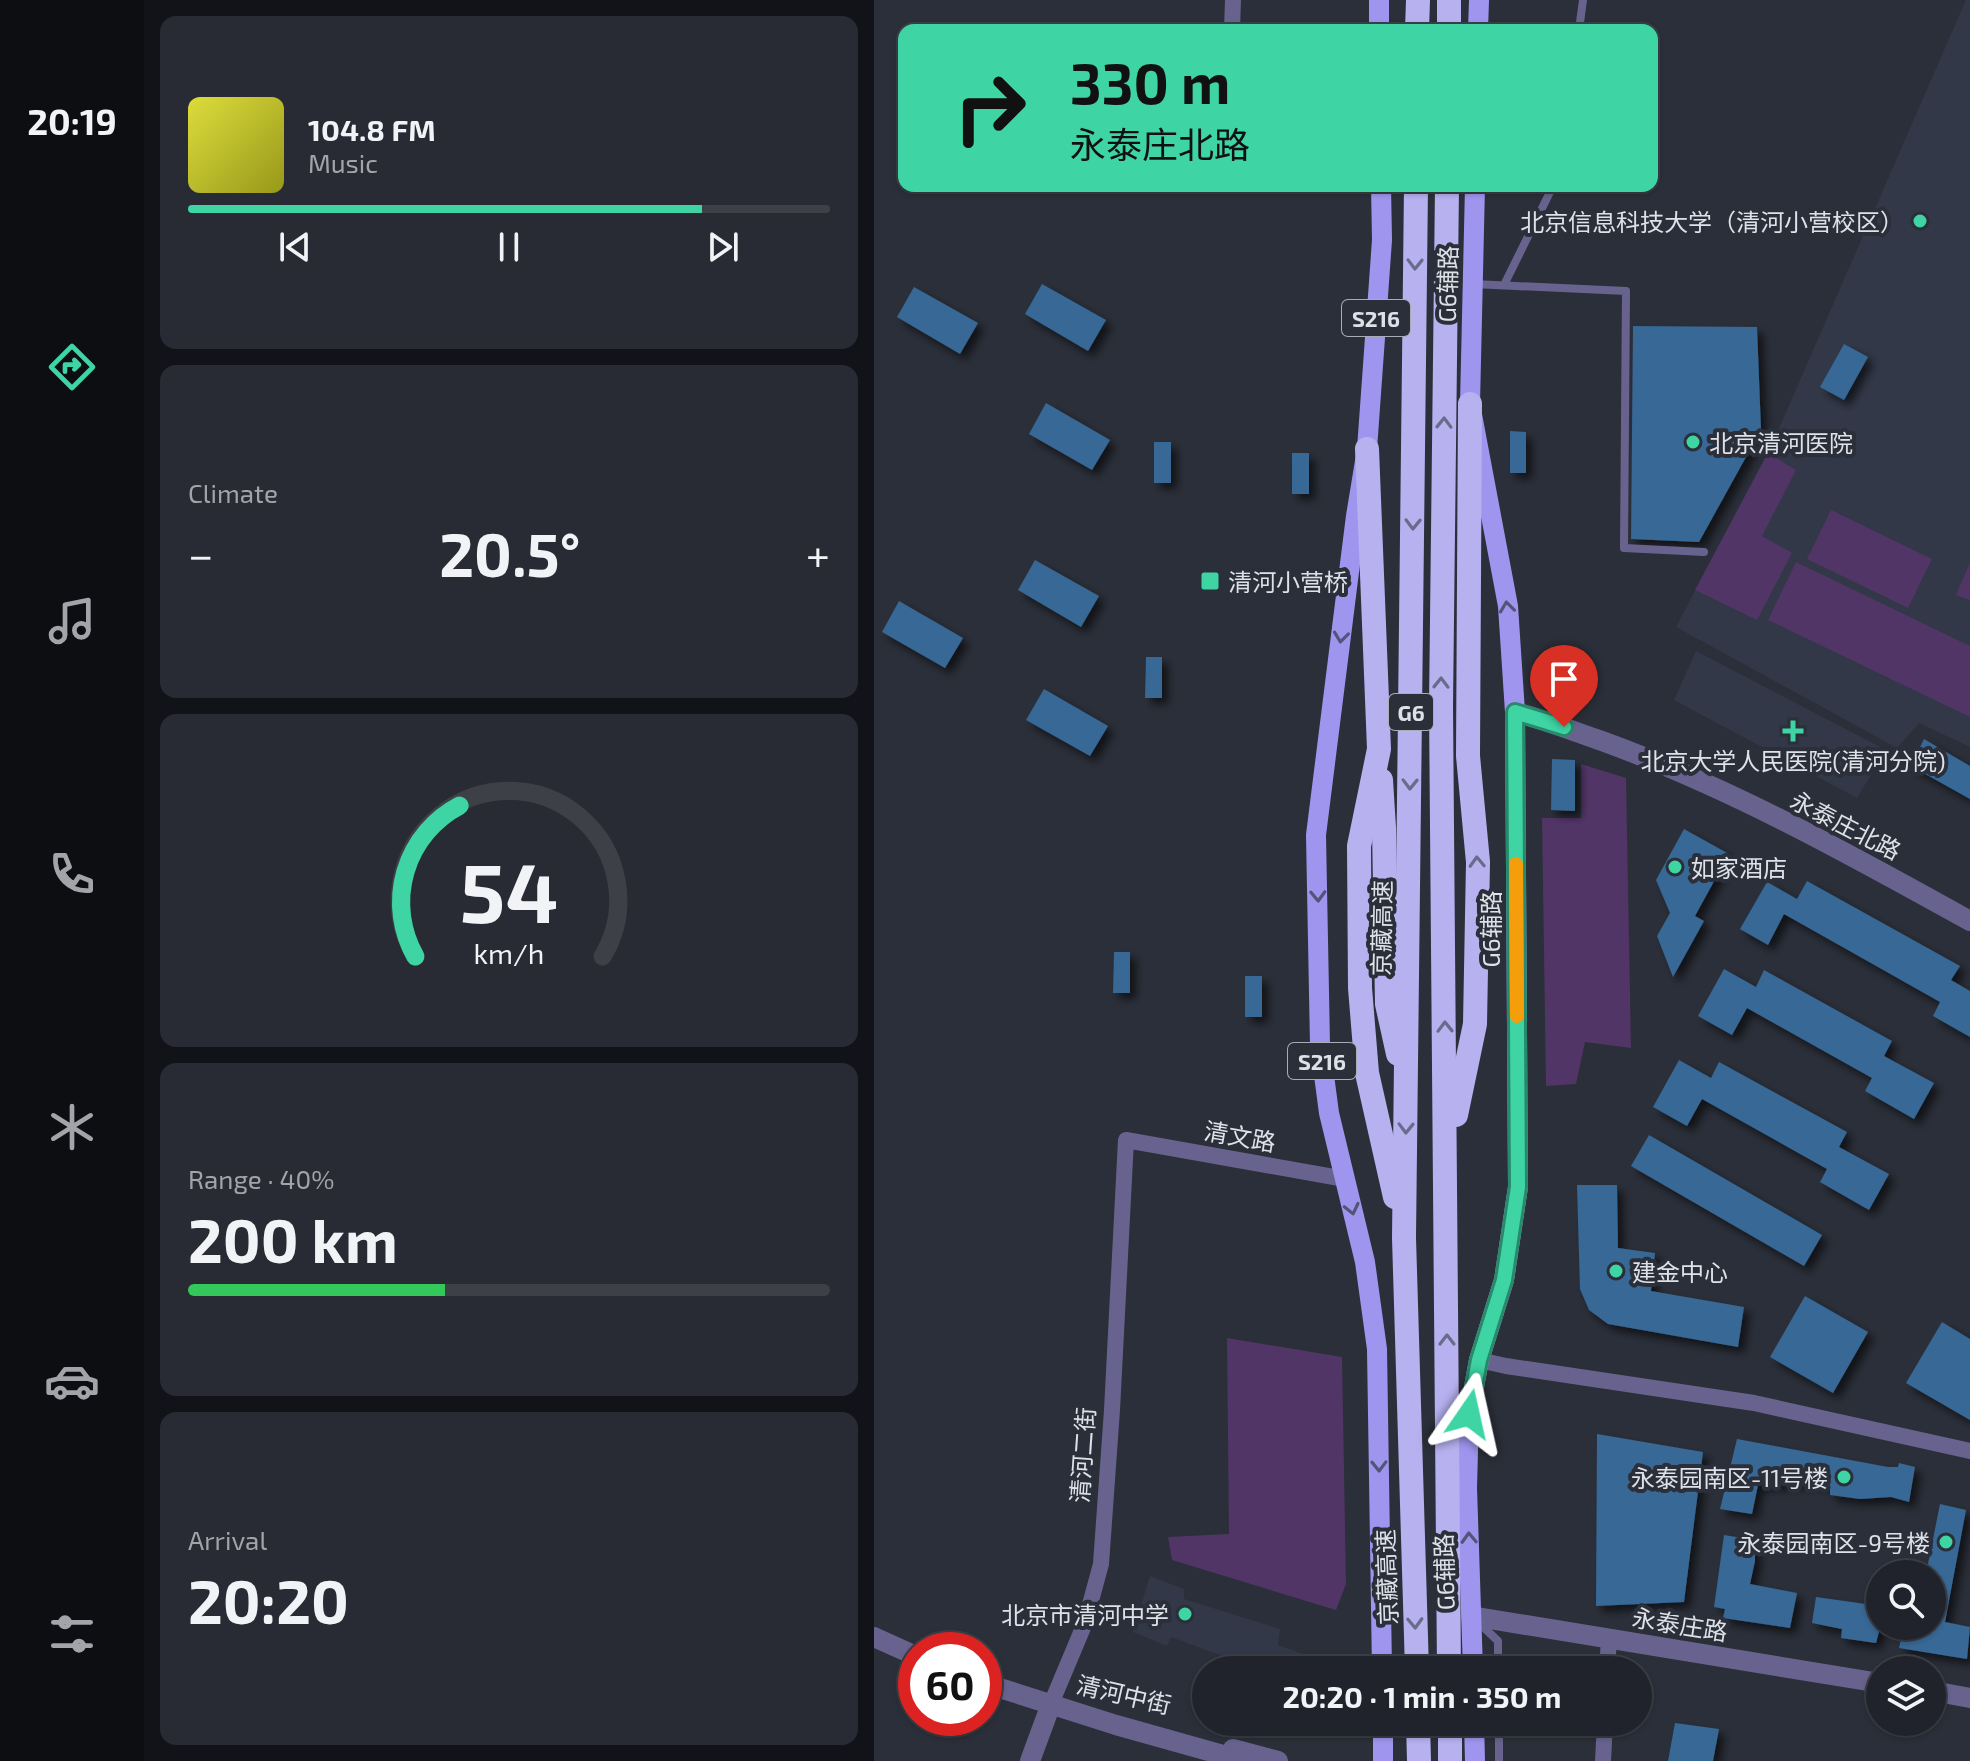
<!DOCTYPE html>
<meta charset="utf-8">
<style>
:root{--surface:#20232b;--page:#282b33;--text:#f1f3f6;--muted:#a2a4a9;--line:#3d4047;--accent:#3ed4a3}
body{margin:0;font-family:"Exo 2","Noto Sans SC",sans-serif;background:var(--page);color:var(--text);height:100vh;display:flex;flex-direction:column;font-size:30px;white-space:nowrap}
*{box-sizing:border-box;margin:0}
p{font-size:26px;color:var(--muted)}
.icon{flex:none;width:44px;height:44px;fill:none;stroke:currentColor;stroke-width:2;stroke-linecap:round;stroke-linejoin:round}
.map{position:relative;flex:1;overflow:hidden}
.drawer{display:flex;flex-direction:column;gap:16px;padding:16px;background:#121318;width:730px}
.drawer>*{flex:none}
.guide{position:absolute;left:24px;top:24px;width:760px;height:168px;border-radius:16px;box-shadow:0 2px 6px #0004,0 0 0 2px var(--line);background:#3ed4a3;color:#111;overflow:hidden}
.buttons{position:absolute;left:992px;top:1560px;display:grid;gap:16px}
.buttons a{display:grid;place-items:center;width:80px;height:80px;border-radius:50%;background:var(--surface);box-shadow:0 2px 6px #0004,0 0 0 2px var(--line);font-size:40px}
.speed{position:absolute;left:24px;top:1632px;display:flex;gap:16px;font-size:40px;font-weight:700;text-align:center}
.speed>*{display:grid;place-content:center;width:104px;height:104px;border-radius:50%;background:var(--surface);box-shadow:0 2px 6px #0004,0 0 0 2px var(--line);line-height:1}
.speed .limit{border:12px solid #d22;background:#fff;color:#111}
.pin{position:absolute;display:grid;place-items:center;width:68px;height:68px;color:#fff;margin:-82px -34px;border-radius:50% 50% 50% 0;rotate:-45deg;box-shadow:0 0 8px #0007}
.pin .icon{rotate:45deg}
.me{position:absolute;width:88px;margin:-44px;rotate:11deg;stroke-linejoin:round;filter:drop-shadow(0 0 6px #0008)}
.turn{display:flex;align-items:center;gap:28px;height:168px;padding:0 40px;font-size:36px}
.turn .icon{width:104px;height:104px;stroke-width:2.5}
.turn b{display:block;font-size:56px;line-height:68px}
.big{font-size:60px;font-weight:700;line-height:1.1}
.drawer .widget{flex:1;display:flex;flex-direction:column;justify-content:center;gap:12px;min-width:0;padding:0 28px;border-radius:16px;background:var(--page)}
.drawer .dial{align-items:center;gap:0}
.dial svg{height:208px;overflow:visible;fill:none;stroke:var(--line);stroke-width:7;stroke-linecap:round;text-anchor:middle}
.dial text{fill:var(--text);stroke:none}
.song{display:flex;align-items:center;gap:24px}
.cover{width:96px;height:96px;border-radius:12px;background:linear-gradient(135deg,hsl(60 70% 55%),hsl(60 70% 35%))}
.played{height:8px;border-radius:4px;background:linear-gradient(90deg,var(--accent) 80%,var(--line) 80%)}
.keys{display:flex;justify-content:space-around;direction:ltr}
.heat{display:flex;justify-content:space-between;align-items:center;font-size:44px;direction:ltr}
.charge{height:12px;border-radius:6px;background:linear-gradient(90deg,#34c759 40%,var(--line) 0)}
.trip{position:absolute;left:318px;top:1656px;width:460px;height:80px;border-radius:40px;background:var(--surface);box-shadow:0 2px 6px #0004,0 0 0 2px var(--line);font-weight:700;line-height:80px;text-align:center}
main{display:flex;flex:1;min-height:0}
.tab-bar{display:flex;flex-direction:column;width:144px;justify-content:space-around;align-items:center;background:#0d0e11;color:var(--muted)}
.tab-bar .icon{width:56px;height:56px}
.tab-bar .on{color:var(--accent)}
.tab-bar b{font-size:36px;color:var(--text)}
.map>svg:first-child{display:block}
.built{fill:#323847}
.green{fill:#513566}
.building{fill:#376895;filter:url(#shadow)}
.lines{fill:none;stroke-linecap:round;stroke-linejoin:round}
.service{stroke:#68638e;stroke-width:8}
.minor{stroke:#68638e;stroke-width:16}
.tertiary{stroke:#68638e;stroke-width:20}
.primary{stroke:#a095ee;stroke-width:20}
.motorway{stroke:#b7b1f0;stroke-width:24}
.oneway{stroke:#6a6a8b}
.oneway2{stroke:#545378}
.route-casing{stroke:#288a6a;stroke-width:20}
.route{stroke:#3ed4a3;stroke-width:14}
.slow{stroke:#f59e0b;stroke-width:14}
.poi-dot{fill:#3ed4a3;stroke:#2b2f39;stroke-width:3}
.labels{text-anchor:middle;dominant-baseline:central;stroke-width:8;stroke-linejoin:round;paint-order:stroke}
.shield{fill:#2b2f39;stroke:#a9acb4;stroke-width:2}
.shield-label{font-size:22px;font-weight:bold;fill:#dfe1e8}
.poi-label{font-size:24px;fill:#dfe1e8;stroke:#2b2f39;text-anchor:end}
.street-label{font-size:24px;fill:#dfe1e8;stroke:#2b2f39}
</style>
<main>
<nav class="tab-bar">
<b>20:19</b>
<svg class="icon on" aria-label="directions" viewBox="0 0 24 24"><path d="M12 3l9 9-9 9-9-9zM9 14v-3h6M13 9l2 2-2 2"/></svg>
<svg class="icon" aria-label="music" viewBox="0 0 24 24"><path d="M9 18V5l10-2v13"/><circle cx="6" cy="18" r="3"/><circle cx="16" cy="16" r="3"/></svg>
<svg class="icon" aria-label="phone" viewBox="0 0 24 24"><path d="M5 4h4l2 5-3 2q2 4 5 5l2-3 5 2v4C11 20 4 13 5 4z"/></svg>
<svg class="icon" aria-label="climate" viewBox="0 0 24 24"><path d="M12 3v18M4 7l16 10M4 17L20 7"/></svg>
<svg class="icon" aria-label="car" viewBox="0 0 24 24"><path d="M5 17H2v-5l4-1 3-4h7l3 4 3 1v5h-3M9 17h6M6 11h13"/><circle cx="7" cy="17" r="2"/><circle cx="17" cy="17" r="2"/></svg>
<svg class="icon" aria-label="filters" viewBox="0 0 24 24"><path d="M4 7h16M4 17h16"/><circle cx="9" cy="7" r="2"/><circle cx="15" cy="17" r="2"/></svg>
</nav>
<section class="drawer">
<div class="widget">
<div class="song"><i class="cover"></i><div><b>104.8 FM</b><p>Music</p></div></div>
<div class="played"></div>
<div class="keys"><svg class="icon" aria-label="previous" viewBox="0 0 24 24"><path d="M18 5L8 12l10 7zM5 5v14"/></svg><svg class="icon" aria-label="pause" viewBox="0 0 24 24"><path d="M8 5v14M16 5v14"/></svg><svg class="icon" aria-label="next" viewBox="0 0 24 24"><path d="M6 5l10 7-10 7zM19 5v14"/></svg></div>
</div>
<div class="widget"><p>Climate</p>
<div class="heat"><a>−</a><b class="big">20.5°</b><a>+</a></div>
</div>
<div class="widget dial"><svg viewBox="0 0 100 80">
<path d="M14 69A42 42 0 1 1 86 69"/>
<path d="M14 69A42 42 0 0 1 31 11" stroke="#3ed4a3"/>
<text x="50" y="56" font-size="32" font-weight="700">54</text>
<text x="50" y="72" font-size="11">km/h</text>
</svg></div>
<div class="widget"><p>Range · 40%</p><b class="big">200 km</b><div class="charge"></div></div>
<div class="widget"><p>Arrival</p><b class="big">20:20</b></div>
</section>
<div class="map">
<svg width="1096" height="1761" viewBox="0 0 1096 1761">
<defs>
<filter id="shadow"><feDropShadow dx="6" dy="6" stdDeviation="4" flood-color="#0009"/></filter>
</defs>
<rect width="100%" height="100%" fill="#2b2f39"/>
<!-- built -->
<g class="built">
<path d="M1092,0H1096V747L1045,723L1023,748L802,627L899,442Z"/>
<path d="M822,651L1012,750L983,798L800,700Z"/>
<path d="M276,1576L310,1589V1599L406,1629L404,1645L435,1656L432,1670H386L297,1637L293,1646L259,1632Z"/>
</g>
<!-- green -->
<g class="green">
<path d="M894,453L922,470L888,536L918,553L883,620L821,590Z"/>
<path d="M957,510L1058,559L1034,608L933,559Z"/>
<path d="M922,562L1096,646V717L894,620Z"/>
<path d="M1096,563V600L1082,595Z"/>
<path d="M707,764L752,778L757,1048L711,1042L702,1084L672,1086L668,818H707Z"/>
<path d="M353,1338L468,1357L472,1584L462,1610L298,1560L294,1537L355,1534Z"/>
</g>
<!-- building -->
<g class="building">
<path d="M168,284L232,320L214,351L151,314Z"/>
<path d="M40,287L104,323L86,354L23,317Z"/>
<path d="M759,326L883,327L887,430L825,542L757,539Z"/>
<path d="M970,344L994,357L970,400L946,387Z"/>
<path d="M172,403L236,440L218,470L155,434Z"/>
<path d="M636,431L652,432V473H636Z"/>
<rect x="280" y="442" width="17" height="41"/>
<rect x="418" y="453" width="17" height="41"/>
<path d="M161,560L225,596L207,627L144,590Z"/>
<path d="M25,601L89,638L71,668L8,632Z"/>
<path d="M272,657H288V698H271Z"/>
<path d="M170,689L234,726L216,756L152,720Z"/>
<path d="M1050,739L1096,766V799L1037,766Z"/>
<path d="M678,759L701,760V811L677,810Z"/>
<path d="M810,829L855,854L821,916L830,921L799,977L783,936L796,913L782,880Z"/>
<path d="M933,881L1086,966L1077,980L1096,991V1037L1059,1016L1066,1002L910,914L894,945L866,929L893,882L923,899Z"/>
<path d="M240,952H256V993H239Z"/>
<path d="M850,969L882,987L890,970L1018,1041L1010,1056L1060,1083L1040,1119L991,1091L998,1078L873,1008L858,1035L824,1016Z"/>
<rect x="371" y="976" width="17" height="41"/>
<path d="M805,1060L837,1078L845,1062L973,1132L965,1147L1015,1174L995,1210L946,1182L953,1169L828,1099L813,1126L779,1107Z"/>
<path d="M775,1135L948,1235L930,1266L757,1166Z"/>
<path d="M703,1185H743L744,1248L781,1253L777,1291L870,1307L864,1347L734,1324L715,1310L706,1289Z"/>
<path d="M931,1296L994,1332L959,1393L896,1357Z"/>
<path d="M1068,1322L1096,1339V1420L1032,1383Z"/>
<path d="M723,1434L829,1452L810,1602L722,1606Z"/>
<path d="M863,1439L1014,1467H1024L1025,1463L1041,1467L1035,1502L1017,1497L986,1499L956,1495V1486L937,1482L884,1485L878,1514L846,1509Z"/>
<path d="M1066,1504L1092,1510L1071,1622L1096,1627L1093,1659L1025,1648L1030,1626H1058V1574H1052Z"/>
<path d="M850,1535L875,1539L873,1543L881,1544V1561L876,1584L923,1593L916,1628L849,1618L851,1609L840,1607Z"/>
<path d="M942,1597L1006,1606V1628L1002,1643L967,1638L968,1629L938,1623Z"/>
<path d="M801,1723L845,1729L839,1761H794Z"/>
</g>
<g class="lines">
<!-- service -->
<g class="service">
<path d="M705,30L709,0"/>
<path d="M599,284L752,291L750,548L830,552"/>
<path d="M630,285L679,186"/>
<path d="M605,1623L624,1641V1670"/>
<path d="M625,1722V1761"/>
</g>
<!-- minor -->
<g class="minor">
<path d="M358,30L359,0"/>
<path d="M605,1360L632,1366L880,1403L1096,1451"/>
<path d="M733,1670L735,1639"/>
<path d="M177,1704L211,1623L227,1564L238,1410L252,1140L471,1179"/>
<path d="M729,1761L731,1722"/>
</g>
<!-- tertiary -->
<g class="tertiary">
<path d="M641,712C671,720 699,731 728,741C857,788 977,855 1096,921"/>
<path d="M597,1616L1006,1683"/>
<path d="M0,1637L42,1656"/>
<path d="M110,1683L242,1725L370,1761"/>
<path d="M1058,1691L1096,1698"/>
<path d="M359,1749L404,1761"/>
<path d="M156,1761L177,1704"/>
</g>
<!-- primary -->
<g class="primary">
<path d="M505,0V30"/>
<path d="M604,30L605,0"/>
<path d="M507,186L508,240L493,449L482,516L442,835L446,1045L455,1113L491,1262L503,1349L508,1670"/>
<path d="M599,1670L593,1488L595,1414L605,1360L630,1280L644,1187L641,712L634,606L596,404L601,186"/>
<path d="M509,1722V1761"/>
<path d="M600,1722L601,1761"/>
</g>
<!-- motorway -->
<g class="motorway">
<path d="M543,30L544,0"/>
<path d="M575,30V0"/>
<path d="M542,186L530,1238L543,1670"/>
<path d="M573,186L567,706L575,1670"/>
<path d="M493,449L505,749L485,846L486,988L493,1073L521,1197"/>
<path d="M507,780L510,828L513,1004L524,1054"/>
<path d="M582,1115L601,1024L604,862L594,756L596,404"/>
<path d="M544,1722L545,1761"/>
<path d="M576,1722V1761"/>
</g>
</g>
<!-- one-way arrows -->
<defs><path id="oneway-chevron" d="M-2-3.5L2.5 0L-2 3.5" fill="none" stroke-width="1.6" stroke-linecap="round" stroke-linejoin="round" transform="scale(2)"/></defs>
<g class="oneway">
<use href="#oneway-chevron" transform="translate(541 264) rotate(91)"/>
<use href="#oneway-chevron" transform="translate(570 423) rotate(-89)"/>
<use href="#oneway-chevron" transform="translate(539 524) rotate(91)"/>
<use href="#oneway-chevron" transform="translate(567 683) rotate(-89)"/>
<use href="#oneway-chevron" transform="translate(536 784) rotate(91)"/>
<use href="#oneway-chevron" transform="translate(603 862) rotate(-92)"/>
<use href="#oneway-chevron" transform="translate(571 1027) rotate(-91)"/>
<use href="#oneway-chevron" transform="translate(532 1128) rotate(91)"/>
<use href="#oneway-chevron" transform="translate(573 1340) rotate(-90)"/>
<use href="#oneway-chevron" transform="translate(541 1623) rotate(88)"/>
</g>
<g class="oneway2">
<use href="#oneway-chevron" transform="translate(633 607) rotate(-97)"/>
<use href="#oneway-chevron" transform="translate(467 637) rotate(97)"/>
<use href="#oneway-chevron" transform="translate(444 896) rotate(88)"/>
<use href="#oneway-chevron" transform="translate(478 1209) rotate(77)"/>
<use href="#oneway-chevron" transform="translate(505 1466) rotate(89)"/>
<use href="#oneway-chevron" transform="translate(595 1538) rotate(-92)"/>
</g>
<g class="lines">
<defs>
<path id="route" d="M595,1414L605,1360L630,1280L644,1187L641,712L690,727"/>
</defs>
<!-- route casing -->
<use href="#route" class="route-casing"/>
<!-- route -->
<use href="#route" class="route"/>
<!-- slow -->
<path class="slow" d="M642,864L643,1016"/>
</g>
<!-- markers -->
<g class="poi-dot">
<circle cx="1046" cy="221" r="8"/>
<circle cx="819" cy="442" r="8"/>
<rect x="326" y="571" width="20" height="20" rx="4"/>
<path d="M915 719h8v8h8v8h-8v8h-8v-8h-8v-8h8z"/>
<circle cx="801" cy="867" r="8"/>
<circle cx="742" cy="1271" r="8"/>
<circle cx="970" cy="1477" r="8"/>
<circle cx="1072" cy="1542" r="8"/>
<circle cx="311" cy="1614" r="8"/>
</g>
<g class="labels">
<!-- shield labels -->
<g class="shield">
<rect x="468" y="300" width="68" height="36" rx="6"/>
<rect x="515" y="694" width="44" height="36" rx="6"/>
<rect x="414" y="1043" width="68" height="36" rx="6"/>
</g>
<g class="shield-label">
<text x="502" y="318">S216</text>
<text x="537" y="712">G6</text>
<text x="448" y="1061">S216</text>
</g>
<!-- poi labels -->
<g class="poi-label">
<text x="1030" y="221">北京信息科技大学（清河小营校区）</text>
<text x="835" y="442" text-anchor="start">北京清河医院</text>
<text x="354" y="581" text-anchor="start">清河小营桥</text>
<text x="919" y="760" text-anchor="middle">北京大学人民医院(清河分院)</text>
<text x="817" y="867" text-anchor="start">如家酒店</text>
<text x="758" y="1271" text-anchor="start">建金中心</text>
<text x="954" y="1477">永泰园南区-11号楼</text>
<text x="1056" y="1542">永泰园南区-9号楼</text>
<text x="295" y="1614">北京市清河中学</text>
</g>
<!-- street labels -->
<g class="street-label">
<text transform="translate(573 284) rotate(-89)">G6辅路</text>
<text transform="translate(972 825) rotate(27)">永泰庄北路</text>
<text transform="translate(507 928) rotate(-89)">京藏高速</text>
<text transform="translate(616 929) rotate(-90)">G6辅路</text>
<text transform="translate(366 1136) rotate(10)">清文路</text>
<text transform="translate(208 1455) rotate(-86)">清河二街</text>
<text transform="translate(570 1572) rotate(-92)">G6辅路</text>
<text transform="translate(512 1577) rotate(-92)">京藏高速</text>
<text transform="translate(806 1624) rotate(9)">永泰庄路</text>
<text transform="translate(250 1694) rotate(13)">清河中街</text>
</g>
</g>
</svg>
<div class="buttons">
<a><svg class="icon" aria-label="search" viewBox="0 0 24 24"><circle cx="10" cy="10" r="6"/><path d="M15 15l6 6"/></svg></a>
<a><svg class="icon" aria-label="layers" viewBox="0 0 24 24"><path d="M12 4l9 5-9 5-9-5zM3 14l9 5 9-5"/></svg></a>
</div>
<div class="speed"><div class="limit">60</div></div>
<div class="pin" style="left:690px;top:727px;background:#d93025"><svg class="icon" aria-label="arrive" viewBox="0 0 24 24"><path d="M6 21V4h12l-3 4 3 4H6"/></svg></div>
<svg class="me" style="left:595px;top:1414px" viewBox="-20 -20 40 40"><path d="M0-17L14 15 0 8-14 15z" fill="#3ed4a3" stroke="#fff" stroke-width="4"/></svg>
<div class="trip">20:20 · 1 min · 350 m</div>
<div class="guide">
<div class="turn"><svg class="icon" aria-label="right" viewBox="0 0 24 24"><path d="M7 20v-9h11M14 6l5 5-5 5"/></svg><div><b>330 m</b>永泰庄北路</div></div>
</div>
</div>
</main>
